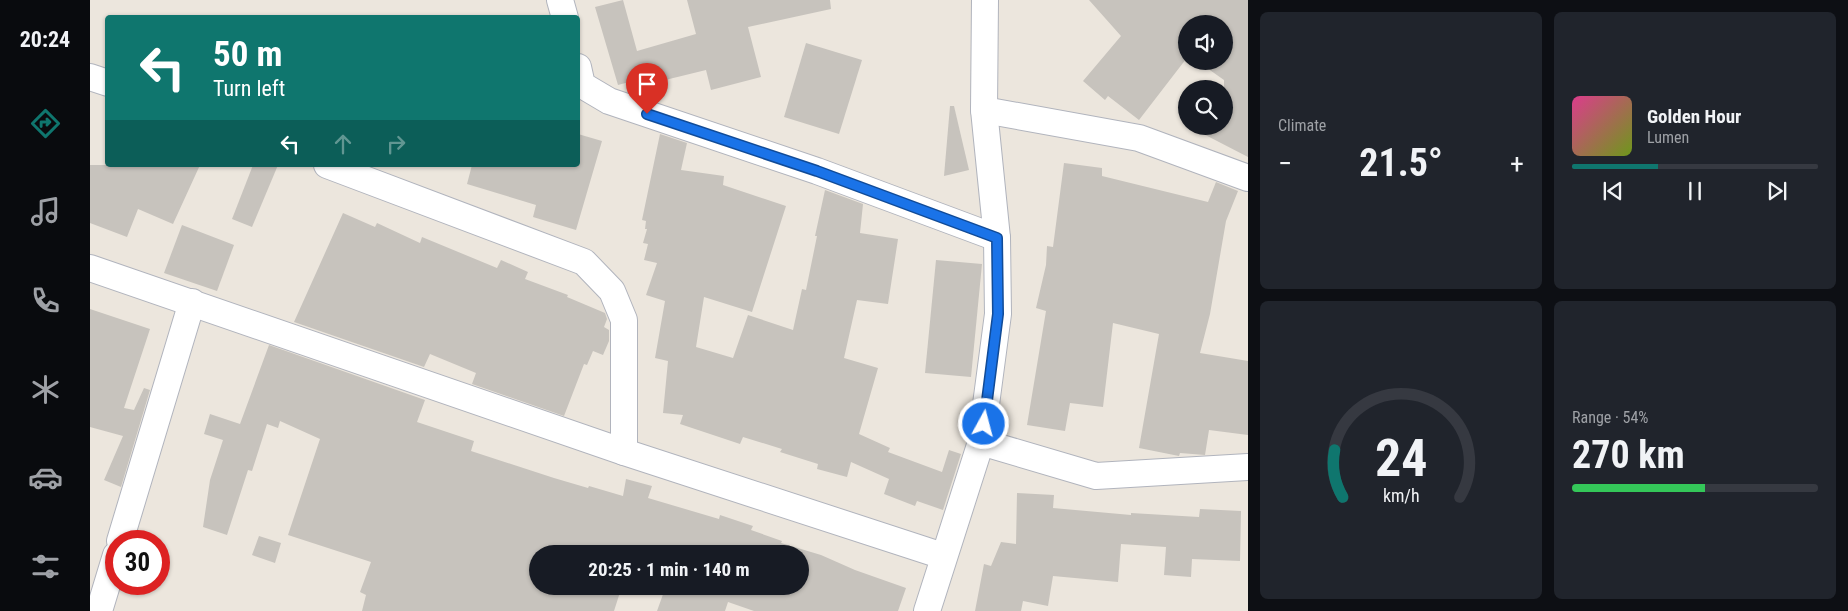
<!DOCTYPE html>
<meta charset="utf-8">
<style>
:root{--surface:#171b24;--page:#20242c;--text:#f1f3f6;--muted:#9ea1a6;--line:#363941;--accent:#0f766e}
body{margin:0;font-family:"Roboto Condensed",sans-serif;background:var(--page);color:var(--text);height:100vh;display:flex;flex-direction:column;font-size:19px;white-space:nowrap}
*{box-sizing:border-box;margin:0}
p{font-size:16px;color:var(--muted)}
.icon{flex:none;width:28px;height:28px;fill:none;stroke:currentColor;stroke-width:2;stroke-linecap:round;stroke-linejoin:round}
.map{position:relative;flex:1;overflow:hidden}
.side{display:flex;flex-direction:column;gap:12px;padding:12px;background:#0d0f14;width:600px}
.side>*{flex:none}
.guide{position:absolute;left:15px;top:15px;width:475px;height:152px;border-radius:5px;box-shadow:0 1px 4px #0004;background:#0f766e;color:#fff;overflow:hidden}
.buttons{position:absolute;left:1088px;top:15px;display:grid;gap:10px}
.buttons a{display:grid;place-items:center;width:55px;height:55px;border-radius:50%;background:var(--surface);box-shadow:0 1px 4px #0004;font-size:25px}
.speed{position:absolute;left:15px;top:530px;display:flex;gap:10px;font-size:25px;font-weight:700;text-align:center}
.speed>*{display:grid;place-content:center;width:65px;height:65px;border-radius:50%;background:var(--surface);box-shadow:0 1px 4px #0004;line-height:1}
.speed .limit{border:8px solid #d22;background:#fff;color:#111}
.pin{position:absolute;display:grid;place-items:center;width:42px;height:42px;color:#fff;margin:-51px -21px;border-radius:50% 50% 50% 0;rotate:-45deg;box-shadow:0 0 5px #0007}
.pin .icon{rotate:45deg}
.me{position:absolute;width:55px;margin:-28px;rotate:7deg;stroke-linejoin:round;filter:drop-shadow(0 0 4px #0008)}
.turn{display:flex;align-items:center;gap:18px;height:105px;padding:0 25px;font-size:22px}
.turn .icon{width:65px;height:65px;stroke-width:2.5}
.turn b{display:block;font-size:35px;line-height:42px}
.lanes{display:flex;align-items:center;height:48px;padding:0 25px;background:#0003;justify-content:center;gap:25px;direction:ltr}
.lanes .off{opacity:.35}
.big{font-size:38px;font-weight:700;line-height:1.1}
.side .card{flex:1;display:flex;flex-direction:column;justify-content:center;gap:8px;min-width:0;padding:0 18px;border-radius:8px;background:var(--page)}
.side .dial{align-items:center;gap:0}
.dial svg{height:130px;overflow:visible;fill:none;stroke:var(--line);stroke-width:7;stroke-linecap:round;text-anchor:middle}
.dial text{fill:var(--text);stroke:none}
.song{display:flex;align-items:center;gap:15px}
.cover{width:60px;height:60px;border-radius:8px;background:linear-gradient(135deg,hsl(330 70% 55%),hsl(80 70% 35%))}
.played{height:5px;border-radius:2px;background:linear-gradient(90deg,var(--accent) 35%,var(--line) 35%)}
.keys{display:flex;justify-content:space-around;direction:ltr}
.heat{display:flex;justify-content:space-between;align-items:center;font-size:28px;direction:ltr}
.charge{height:8px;border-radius:4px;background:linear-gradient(90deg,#34c759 54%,var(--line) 0)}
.side .tiles{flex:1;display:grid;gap:12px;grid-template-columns:repeat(2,1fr)}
.trip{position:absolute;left:439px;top:545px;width:280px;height:50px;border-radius:25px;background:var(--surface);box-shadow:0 1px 4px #0004;font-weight:700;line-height:50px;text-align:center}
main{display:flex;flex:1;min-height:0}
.tabs{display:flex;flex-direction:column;width:90px;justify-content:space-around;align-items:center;background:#090b0e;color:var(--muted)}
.tabs .icon{width:35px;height:35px}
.tabs .selected{color:var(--accent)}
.tabs b{font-size:22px;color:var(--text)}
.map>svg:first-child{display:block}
.building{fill:#c7c3bd}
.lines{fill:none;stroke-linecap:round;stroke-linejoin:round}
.minor-casing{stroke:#b1b4bd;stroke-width:28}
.minor{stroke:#fff;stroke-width:26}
.route-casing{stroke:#114b97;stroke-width:12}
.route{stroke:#1a73e8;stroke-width:9}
</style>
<main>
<nav class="tabs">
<b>20:24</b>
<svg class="icon selected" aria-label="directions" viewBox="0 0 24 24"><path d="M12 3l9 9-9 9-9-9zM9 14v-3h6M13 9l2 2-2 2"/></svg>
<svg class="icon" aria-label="music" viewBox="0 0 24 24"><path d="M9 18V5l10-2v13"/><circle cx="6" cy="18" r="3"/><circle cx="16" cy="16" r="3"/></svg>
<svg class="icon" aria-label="phone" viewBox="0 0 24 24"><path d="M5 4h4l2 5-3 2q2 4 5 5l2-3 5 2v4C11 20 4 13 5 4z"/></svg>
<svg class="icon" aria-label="climate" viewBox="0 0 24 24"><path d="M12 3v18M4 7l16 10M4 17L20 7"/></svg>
<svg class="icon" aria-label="car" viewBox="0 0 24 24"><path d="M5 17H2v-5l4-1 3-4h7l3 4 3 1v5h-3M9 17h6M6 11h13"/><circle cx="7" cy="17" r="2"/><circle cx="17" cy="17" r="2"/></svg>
<svg class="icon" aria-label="filters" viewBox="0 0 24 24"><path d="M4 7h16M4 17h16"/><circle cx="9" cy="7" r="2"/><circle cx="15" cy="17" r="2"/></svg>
</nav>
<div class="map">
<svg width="1158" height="611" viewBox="0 0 1158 611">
<rect width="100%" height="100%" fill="#ece6dd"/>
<!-- building -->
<g class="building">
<path d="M533,0L547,51L606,34L597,0H740L741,9L658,27L671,77L621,90L616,70L567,82L565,75L528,85L505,7Z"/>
<path d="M999,0H1158V157L1098,126H1134V80L1107,61H1134V24H1096V59L1049,120L1018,96L1015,100L993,81L1031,36Z"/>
<path d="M716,43L772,60L749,134L694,117Z"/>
<path d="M860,106H864L879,170L854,176Z"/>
<path d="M488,134L512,141L486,230L443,217L446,205L377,184L382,165H488Z"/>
<path d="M570,134L597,143L591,170L634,176L633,185L696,206L662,312L614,297L606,347L643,358L658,315L703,330L712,289L716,290L727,236H725L735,190L773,204L770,233L808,239L798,304L767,300L754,358L788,368L769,434L800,448L798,452L852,472L859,450L871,454L853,510L827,501L825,506L794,494L799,479L761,462L757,477L727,469L728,464L690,452L692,449L653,437L650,444L590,424L593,415L573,413L578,361L565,358L575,301L556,295L567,263L554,260L558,244L553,243L557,229H555L556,221L552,220Z"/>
<path d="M974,163L1012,168V176L1118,202L1126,182L1148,191L1136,221L1120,314L1110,353L1158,361V435L1119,430L1115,455L1090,453L1089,456L1049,448L1069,334L1023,323L1013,407L980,403L975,431L937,425L956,311L946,308L956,265L957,246L963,247Z"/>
<path d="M0,165H110L83,224L48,209L37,237L0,223Z"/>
<path d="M163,165H188L162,227L142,219Z"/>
<path d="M253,213L285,227L287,223L330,243L332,237L407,268L411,260L438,272L435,279L478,295L477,297L515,313L517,319L514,327L519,330V341L513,355L503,351L497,365L494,364L474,416L382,384L386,373L340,354L334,367L204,322Z"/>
<path d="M92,225L144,245L127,291L74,273Z"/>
<path d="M846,260L892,264L881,377L835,373Z"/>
<path d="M0,309L60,329L34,408L44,410L54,388L60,390L31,487L14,480L33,436L0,427Z"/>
<path d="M179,345L335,400L327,422L384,441L381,451L464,478L498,488L499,486L533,496L536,479L562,486L558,498L629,519L630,515L663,526L661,530L692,541L691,543L731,555L765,570L816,588L808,611H664L638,602L635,611H567L576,586H710V554H448V586H532L524,611H272L276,595L270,592L281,562L198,535L230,439L190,421L188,428L177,424L162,471L158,470L137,535L113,527L120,480L133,440L114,434L120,414L150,424Z"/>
<path d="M927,493L964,495L963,508L1041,515V513L1109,517L1110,509L1151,511L1150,561L1102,559L1101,577L1074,575L1076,547L1031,544L1028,582L963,576L958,606L933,601L931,611H885L894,564L901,566L911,542L926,544Z"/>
<path d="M169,536L191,543L185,563L162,555Z"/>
</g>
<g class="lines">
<defs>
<g id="minor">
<path d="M470,0L475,18"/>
<path d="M488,67L492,85L519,101L727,171L907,238"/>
<path d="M0,77L18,83"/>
<path d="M894,110L1049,138L1158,178"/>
<path d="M237,165L494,262L522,291L534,320V452"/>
<path d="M0,268L534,452L853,556"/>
<path d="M891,442L1006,476L1158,467"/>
<path d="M30,541L102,302"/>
<path d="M9,611L26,555"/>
<path d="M837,611L891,442L908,314L907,238L894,110L895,0"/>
</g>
</defs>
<!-- minor casing -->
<use href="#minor" class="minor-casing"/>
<!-- minor -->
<use href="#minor" class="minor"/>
</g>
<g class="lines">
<defs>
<path id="route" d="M557,114L727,171L907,238L908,314L894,424"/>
</defs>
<!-- route casing -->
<use href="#route" class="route-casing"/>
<!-- route -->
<use href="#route" class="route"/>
</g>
</svg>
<div class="buttons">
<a><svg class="icon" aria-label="sound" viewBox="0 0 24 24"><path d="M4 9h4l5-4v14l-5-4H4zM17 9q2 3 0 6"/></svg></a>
<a><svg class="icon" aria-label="search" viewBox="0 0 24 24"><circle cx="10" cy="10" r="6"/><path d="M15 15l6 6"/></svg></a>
</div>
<div class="speed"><div class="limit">30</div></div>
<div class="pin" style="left:557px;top:114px;background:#d93025"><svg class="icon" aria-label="arrive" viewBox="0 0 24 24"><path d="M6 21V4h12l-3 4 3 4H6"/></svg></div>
<svg class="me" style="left:894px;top:424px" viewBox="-20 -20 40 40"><circle r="17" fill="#1a73e8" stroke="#fff" stroke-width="3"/><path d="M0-11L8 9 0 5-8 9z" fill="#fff"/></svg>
<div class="trip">20:25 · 1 min · 140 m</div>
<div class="guide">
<div class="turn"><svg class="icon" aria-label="left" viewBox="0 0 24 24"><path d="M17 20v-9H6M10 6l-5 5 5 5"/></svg><div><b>50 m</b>Turn left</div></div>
<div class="lanes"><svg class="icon" aria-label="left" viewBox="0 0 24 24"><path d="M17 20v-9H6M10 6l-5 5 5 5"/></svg><svg class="icon off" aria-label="ahead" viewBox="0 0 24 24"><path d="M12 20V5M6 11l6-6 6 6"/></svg><svg class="icon off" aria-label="right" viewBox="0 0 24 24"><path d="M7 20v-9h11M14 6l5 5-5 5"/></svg></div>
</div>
</div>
<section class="side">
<div class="tiles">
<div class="card"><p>Climate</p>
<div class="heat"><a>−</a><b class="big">21.5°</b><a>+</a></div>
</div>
<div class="card">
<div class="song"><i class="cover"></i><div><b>Golden Hour</b><p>Lumen</p></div></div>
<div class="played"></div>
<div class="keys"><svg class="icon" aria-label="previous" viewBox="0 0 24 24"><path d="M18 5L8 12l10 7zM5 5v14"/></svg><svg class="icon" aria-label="pause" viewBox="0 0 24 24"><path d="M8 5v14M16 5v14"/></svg><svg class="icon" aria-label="next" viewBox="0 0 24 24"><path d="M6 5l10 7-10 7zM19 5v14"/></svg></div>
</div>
<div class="card dial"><svg viewBox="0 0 100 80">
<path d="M14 69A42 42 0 1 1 86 69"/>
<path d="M14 69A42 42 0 0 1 9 40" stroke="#0f766e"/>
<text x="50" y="56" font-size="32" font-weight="700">24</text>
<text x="50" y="72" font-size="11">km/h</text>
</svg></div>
<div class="card"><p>Range · 54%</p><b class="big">270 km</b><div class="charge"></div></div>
</div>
</section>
</main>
